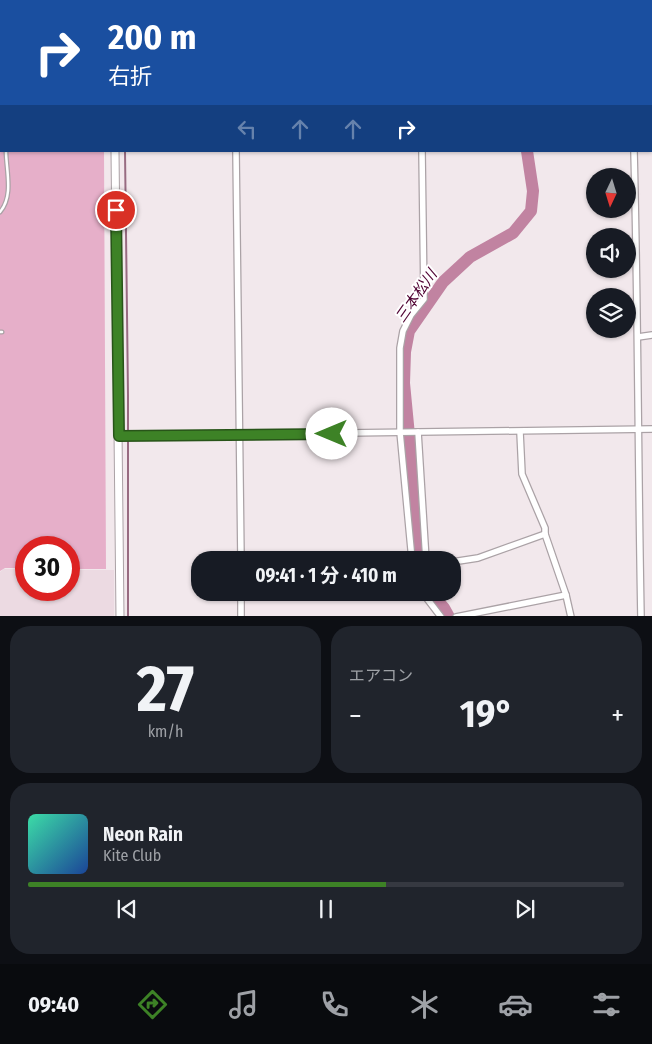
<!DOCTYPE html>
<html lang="ja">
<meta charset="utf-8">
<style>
:root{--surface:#171b24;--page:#20242c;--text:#f1f3f6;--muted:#9ea1a6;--line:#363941;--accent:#3d8226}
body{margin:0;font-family:"Fira Sans Condensed","Noto Sans JP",sans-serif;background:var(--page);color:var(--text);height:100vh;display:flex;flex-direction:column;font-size:19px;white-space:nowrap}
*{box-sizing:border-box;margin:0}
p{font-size:16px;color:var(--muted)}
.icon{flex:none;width:28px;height:28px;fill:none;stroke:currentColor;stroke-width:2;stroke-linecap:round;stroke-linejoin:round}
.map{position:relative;height:616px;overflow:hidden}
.details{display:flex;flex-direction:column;gap:10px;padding:10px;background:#0d0f14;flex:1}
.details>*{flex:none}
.guide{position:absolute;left:0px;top:0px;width:652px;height:152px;box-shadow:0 1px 4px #0004;background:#1a4fa0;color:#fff;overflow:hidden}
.needle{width:32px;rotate:184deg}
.controls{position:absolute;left:586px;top:168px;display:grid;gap:10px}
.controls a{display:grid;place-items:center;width:50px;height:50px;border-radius:50%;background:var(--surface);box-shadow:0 1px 4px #0004;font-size:25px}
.speed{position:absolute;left:15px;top:536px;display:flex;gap:10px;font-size:25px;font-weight:700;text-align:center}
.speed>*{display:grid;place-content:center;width:65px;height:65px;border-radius:50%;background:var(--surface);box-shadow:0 1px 4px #0004;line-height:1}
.speed .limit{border:8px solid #d22;background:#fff;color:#111}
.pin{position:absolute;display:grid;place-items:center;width:42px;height:42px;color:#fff;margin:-21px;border:2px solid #fff;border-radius:50%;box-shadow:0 1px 5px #0007}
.me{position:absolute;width:55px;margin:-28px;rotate:270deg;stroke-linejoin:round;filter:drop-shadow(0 0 4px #0008)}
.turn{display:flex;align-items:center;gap:18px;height:105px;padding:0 25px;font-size:22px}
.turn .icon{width:65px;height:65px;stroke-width:2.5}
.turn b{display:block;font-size:35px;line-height:42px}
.lanes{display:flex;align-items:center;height:48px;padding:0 25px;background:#0003;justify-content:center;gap:25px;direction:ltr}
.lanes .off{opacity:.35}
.big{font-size:38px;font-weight:700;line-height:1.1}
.details .widget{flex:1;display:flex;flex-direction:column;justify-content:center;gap:8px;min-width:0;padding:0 18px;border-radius:20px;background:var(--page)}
.details .dial{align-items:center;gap:0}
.dial b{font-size:65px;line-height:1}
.song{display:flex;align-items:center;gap:15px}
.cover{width:60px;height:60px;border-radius:8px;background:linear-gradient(135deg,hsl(160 70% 55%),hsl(220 70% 35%))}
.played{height:5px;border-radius:2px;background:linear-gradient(90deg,var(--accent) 60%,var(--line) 60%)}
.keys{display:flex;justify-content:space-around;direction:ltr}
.heat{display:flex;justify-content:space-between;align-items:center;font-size:28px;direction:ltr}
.details .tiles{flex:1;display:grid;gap:10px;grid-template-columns:1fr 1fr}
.widget:last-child{grid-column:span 2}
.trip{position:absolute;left:191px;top:551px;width:270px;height:50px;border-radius:20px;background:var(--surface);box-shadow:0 1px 4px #0004;font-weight:700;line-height:50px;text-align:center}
.dock{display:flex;height:80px;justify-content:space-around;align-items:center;background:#090b0e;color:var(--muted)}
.dock .icon{width:35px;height:35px}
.dock .current{color:var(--accent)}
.dock b{font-size:22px;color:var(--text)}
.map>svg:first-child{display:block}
.built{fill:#ecdae2}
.green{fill:#e6afc9}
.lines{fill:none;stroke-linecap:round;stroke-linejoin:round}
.stream{stroke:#986b81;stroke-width:2}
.river{stroke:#c183a1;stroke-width:12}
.service-casing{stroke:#aba2a6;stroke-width:5}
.minor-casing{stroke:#aba2a6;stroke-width:8}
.tertiary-casing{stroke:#aba2a6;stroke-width:9}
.service{stroke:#fff;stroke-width:2.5}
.minor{stroke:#fff;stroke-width:5.5}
.tertiary{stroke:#fff;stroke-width:7}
.route-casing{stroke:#285419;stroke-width:12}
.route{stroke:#3d8226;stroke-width:9}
.labels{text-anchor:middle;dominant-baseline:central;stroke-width:4;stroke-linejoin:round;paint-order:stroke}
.water-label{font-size:15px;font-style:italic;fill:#500333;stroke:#fff}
</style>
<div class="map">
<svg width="652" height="617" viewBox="0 0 652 617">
<rect width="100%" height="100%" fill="#f2e8ec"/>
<!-- built -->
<path class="built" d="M4,569H26V590H69V570H114V616H0V572Z"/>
<!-- green -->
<path class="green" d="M0,0H123L1,1V151H104L106,569H69V548H26V568H5L0,571Z"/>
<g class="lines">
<!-- stream -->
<g class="stream">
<path d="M145,1L146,0"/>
<path d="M125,151L128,395V617"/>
</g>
<!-- river -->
<g class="river">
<path d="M500,0V1"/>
<path d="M421,560L404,383L405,352L409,331L443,282L470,257L513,233L531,211L533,191L527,151"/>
<path d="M430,592L444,608L449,617"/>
</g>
<defs>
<g id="service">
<path d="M45,1L46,0"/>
<path d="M0,81H1"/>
<path d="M0,212C14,196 6,170 6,151"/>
<path d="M0,332H2"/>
</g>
<g id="minor">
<path d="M234,0V1"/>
<path d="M420,0V1"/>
<path d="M633,0V1"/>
<path d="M651,115H652"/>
<path d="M236,151L241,560"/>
<path d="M634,151C638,306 638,461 641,617"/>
<path d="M638,337L652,335"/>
<path d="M418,432L426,560"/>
<path d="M520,432L522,474L545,528V534L566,595L571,617"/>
<path d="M119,436L652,429"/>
<path d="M412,560L400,432V348L403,331L411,315L424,299L422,151"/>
<path d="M452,562L478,558L545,534"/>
<path d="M241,592V617"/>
<path d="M422,592L441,617"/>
<path d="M456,617L566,595"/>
</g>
<g id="tertiary">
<path d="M135,1L136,0"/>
<path d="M115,151L120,617"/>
</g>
</defs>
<!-- service casing -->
<use href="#service" class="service-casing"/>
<!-- minor casing -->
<use href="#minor" class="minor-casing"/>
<!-- tertiary casing -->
<use href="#tertiary" class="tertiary-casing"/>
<!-- service -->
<use href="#service" class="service"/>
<!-- minor -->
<use href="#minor" class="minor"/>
<!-- tertiary -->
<use href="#tertiary" class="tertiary"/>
</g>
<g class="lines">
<defs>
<path id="route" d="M116,210L119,436L332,434"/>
</defs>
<!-- route casing -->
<use href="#route" class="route-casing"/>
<!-- route -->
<use href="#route" class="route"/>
</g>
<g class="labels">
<!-- water labels -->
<g class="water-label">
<text transform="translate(416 296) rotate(-55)">三本松川</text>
</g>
</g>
</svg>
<div class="controls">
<a><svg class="needle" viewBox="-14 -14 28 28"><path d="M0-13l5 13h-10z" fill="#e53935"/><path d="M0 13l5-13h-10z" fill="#9ea1a6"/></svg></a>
<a><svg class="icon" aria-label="sound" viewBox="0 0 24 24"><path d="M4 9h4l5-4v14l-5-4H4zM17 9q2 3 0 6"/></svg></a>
<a><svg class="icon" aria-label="layers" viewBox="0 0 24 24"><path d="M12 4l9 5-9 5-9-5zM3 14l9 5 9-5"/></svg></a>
</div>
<div class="speed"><div class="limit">30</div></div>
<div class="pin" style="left:116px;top:210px;background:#d93025"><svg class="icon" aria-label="arrive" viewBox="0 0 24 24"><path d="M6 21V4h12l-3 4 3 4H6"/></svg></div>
<svg class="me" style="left:332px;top:434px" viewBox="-20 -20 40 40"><circle r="19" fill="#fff"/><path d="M0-13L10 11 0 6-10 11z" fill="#3d8226"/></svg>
<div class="trip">09:41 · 1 分 · 410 m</div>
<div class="guide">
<div class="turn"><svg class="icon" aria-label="right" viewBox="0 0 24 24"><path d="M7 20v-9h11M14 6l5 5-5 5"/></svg><div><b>200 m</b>右折</div></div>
<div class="lanes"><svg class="icon off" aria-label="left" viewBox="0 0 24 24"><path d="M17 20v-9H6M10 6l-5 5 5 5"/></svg><svg class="icon off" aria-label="ahead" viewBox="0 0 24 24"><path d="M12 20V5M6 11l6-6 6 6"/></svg><svg class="icon off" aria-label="ahead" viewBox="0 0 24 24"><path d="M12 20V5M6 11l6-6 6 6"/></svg><svg class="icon" aria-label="right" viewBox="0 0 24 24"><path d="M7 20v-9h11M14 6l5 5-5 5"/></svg></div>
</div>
</div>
<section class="details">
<div class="tiles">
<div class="widget dial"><b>27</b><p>km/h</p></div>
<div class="widget"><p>エアコン</p>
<div class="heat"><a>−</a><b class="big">19°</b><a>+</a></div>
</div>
<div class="widget">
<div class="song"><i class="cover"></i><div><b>Neon Rain</b><p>Kite Club</p></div></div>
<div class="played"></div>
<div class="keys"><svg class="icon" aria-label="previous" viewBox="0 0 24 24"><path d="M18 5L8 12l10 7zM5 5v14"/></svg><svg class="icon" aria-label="pause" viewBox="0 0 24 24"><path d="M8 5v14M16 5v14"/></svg><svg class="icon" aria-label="next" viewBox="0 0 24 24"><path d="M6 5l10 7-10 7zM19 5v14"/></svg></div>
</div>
</div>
</section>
<nav class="dock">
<b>09:40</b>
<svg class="icon current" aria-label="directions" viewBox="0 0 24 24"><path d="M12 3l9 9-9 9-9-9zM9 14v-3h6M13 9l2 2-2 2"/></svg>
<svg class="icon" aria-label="music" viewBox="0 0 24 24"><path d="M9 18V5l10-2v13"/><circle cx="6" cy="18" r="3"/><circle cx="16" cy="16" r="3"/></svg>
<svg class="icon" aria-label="phone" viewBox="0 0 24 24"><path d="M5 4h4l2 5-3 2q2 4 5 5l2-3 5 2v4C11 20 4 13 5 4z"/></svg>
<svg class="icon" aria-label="climate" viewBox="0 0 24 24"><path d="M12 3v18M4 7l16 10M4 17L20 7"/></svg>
<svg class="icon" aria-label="car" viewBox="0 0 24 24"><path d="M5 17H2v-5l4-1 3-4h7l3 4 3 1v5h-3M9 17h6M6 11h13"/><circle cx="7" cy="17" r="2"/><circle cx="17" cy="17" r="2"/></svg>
<svg class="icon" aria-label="filters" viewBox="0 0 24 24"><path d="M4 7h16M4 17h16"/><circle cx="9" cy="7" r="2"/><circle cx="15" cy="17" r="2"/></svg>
</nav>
